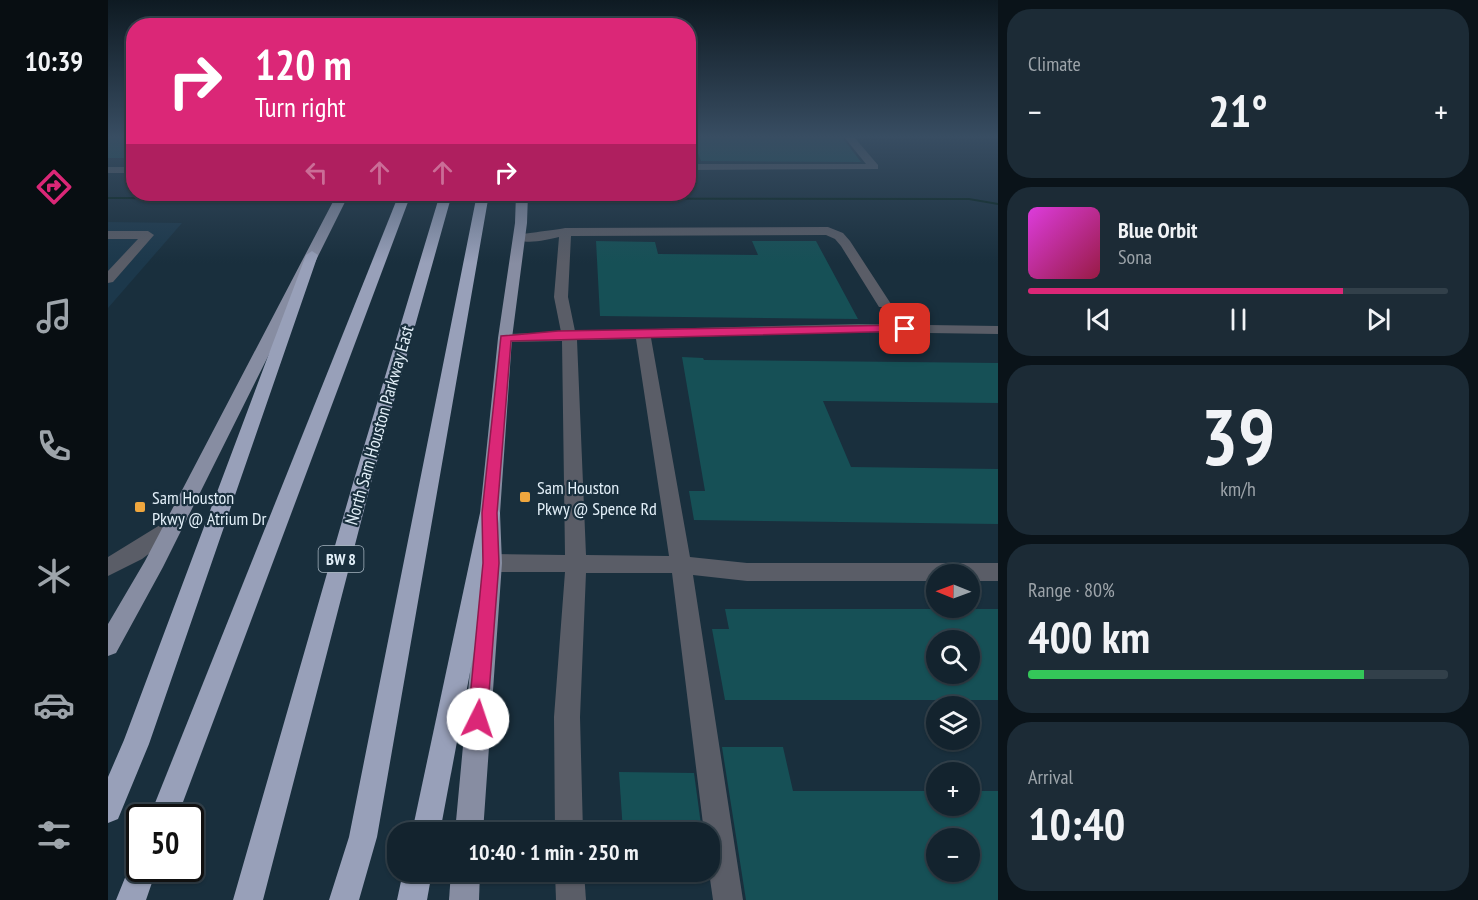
<!DOCTYPE html>
<meta charset="utf-8">
<style>
:root{--surface:#13232e;--page:#1c2b36;--text:#f1f3f6;--muted:#9da4aa;--line:#32404a;--accent:#db2777}
body{margin:0;font-family:"PT Sans Narrow",sans-serif;background:var(--page);color:var(--text);height:100vh;display:flex;flex-direction:column;font-size:22px;white-space:nowrap}
*{box-sizing:border-box;margin:0}
p{font-size:20px;color:var(--muted)}
.icon{flex:none;width:33px;height:33px;fill:none;stroke:currentColor;stroke-width:2;stroke-linecap:round;stroke-linejoin:round}
.map{position:relative;flex:1;overflow:hidden}
.details{display:flex;flex-direction:column;gap:9px;padding:9px;background:#0a1319;width:480px}
.details>*{flex:none}
.guide{position:absolute;left:18px;top:18px;width:570px;height:183px;border-radius:24px;box-shadow:0 2px 4px #0004,0 0 0 2px var(--line);background:#db2777;color:#fff;overflow:hidden}
.needle{width:39px;rotate:271deg}
.controls{position:absolute;left:818px;top:564px;display:grid;gap:12px}
.controls a{display:grid;place-items:center;width:54px;height:54px;border-radius:50%;background:var(--surface);box-shadow:0 2px 4px #0004,0 0 0 2px var(--line);font-size:30px}
.speed{position:absolute;left:18px;top:804px;display:flex;gap:12px;font-size:30px;font-weight:700;text-align:center}
.speed>*{display:grid;place-content:center;width:78px;height:78px;border-radius:50%;background:var(--surface);box-shadow:0 2px 4px #0004,0 0 0 2px var(--line);line-height:1}
.speed .limit{border:3px solid #111;border-radius:9px;background:#fff;color:#111}
.pin{position:absolute;display:grid;place-items:center;width:51px;height:51px;color:#fff;margin:-26px;border-radius:12px;box-shadow:0 3px 9px #0006}
.me{position:absolute;width:66px;margin:-33px;rotate:4deg;stroke-linejoin:round;filter:drop-shadow(0 0 4px #0008)}
.turn{display:flex;align-items:center;gap:21px;height:126px;padding:0 30px;font-size:27px}
.turn .icon{width:78px;height:78px;stroke-width:2.5}
.turn b{display:block;font-size:42px;line-height:51px}
.lanes{display:flex;align-items:center;height:57px;padding:0 30px;background:#0003;justify-content:center;gap:30px;direction:ltr}
.lanes .off{opacity:.35}
.big{font-size:45px;font-weight:600;line-height:1.1}
.details .widget{flex:1;display:flex;flex-direction:column;justify-content:center;gap:9px;min-width:0;padding:0 21px;border-radius:24px;background:var(--page)}
.details .dial{align-items:center;gap:0}
.dial b{font-size:78px;line-height:1}
.song{display:flex;align-items:center;gap:18px}
.cover{width:72px;height:72px;border-radius:9px;background:linear-gradient(135deg,hsl(300 70% 55%),hsl(340 70% 35%))}
.played{height:6px;border-radius:3px;background:linear-gradient(90deg,var(--accent) 75%,var(--line) 75%)}
.keys{display:flex;justify-content:space-around;direction:ltr}
.heat{display:flex;justify-content:space-between;align-items:center;font-size:33px;direction:ltr}
.charge{height:9px;border-radius:4px;background:linear-gradient(90deg,#34c759 80%,var(--line) 0)}
.trip{position:absolute;left:279px;top:822px;width:333px;height:60px;border-radius:24px;background:var(--surface);box-shadow:0 2px 4px #0004,0 0 0 2px var(--line);font-weight:600;line-height:60px;text-align:center}
main{display:flex;flex:1;min-height:0}
.dock{display:flex;flex-direction:column;width:108px;justify-content:space-around;align-items:center;background:#080e12;color:var(--muted)}
.dock .icon{width:42px;height:42px}
.dock .current{color:var(--accent)}
.dock b{font-size:27px;color:var(--text)}
.map>svg:first-child{display:block}
.built{fill:#1c384b}
.lines{fill:none;stroke-linecap:round;stroke-linejoin:round}
.stream{fill:#042119;fill-rule:evenodd}
.building{fill:#165056;fill-rule:evenodd}
.minor{fill:#5a5d67;fill-rule:evenodd}
.major{fill:#878da2;fill-rule:evenodd}
.highway{fill:#98a0b9;fill-rule:evenodd}
.route{fill:#db2777;stroke:#8e194d;stroke-width:1.5}
.poi-dot{fill:#efa73e;stroke:#192f3d;stroke-width:2}
.labels{text-anchor:middle;dominant-baseline:central;stroke-width:4.5;stroke-linejoin:round;paint-order:stroke}
.shield{fill:#192f3d;stroke:#a6b5c0;stroke-width:1.5}
.shield-label{font-size:16px;font-weight:bold;fill:#e2eff8}
.street-label{font-size:18px;fill:#e2eff8;stroke:#192f3d}
.poi-label{font-size:18px;fill:#e2eff8;stroke:#192f3d;text-anchor:start}
</style>
<main>
<nav class="dock">
<b>10:39</b>
<svg class="icon current" aria-label="directions" viewBox="0 0 24 24"><path d="M12 3l9 9-9 9-9-9zM9 14v-3h6M13 9l2 2-2 2"/></svg>
<svg class="icon" aria-label="music" viewBox="0 0 24 24"><path d="M9 18V5l10-2v13"/><circle cx="6" cy="18" r="3"/><circle cx="16" cy="16" r="3"/></svg>
<svg class="icon" aria-label="phone" viewBox="0 0 24 24"><path d="M5 4h4l2 5-3 2q2 4 5 5l2-3 5 2v4C11 20 4 13 5 4z"/></svg>
<svg class="icon" aria-label="climate" viewBox="0 0 24 24"><path d="M12 3v18M4 7l16 10M4 17L20 7"/></svg>
<svg class="icon" aria-label="car" viewBox="0 0 24 24"><path d="M5 17H2v-5l4-1 3-4h7l3 4 3 1v5h-3M9 17h6M6 11h13"/><circle cx="7" cy="17" r="2"/><circle cx="17" cy="17" r="2"/></svg>
<svg class="icon" aria-label="filters" viewBox="0 0 24 24"><path d="M4 7h16M4 17h16"/><circle cx="9" cy="7" r="2"/><circle cx="15" cy="17" r="2"/></svg>
</nav>
<div class="map">
<svg width="890" height="900" viewBox="0 0 890 900">
<rect width="100%" height="100%" fill="#192f3d"/>
<!-- built -->
<path class="built" d="M0,222L74,223L0,308Z"/>
<g class="lines">
<!-- stream -->
<path class="stream" d="M0,197L861,198L890,203V205L861,200L0,199Z"/>
</g>
<!-- building -->
<g class="building">
<rect x="0" y="137" width="26" height="21"/>
<path d="M584,137H734L753,162L593,161Z"/>
<path d="M488,241L547,242L550,254L650,255L644,241H708L750,319L492,316Z"/>
<path d="M574,357L595,358L596,360L890,363V403L715,401L743,467L890,469V524L586,520L581,491H597Z"/>
<path d="M617,609H890V700H617L604,629H621ZM828,640H861V674H828Z"/>
<path d="M614,747H675L685,791H828V806H861V791H890V900H638ZM828,838H861V872H828Z"/>
<path d="M511,772L586,773L594,832H515Z"/>
</g>
<g class="lines">
<!-- minor -->
<g class="minor">
<path d="M736,137H746L770,165V169L580,170V164H758Z"/>
<rect x="0" y="167" width="26" height="6"/>
<path d="M720,227L735,233L742,241L783,304L781,307H771L733,246L727,239L718,235L463,236L460,297L467,331L750,324L890,326V334L750,332L543,338L582,557L639,563H890V581H861V574H828V581H639L585,575L635,900H605L601,872L602,832H596L564,573H478L472,717L475,832H447L446,717L457,572H383L376,569L372,563L376,557L383,554L457,555L454,341L397,342L390,338L397,334L453,332L446,297L451,237C438,240 415,246 405,237C409,233 446,231 457,228ZM528,339L561,556L478,555L469,340Z"/>
<path d="M0,231H40L46,235L5,282L0,283V271L30,239H0Z"/>
<path d="M65,517L72,520L75,525L72,530L34,559L0,576V557Z"/>
<path d="M447,872H476L478,900H448Z"/>
</g>
<!-- major -->
<g class="major">
<path d="M229,194H241L55,567L8,653L0,656V624L37,561Z"/>
<path d="M408,194H420L419,223L404,338L392,513L394,563L375,832H347L372,563V513L390,338L407,223Z"/>
<path d="M343,872H372L371,900H341Z"/>
</g>
<!-- highway -->
<g class="highway">
<path d="M291,194H303L69,818H41Z"/>
<path d="M332,194H344L263,483L155,900H125L245,483Z"/>
<path d="M369,194H381L269,837L251,900H221L241,837Z"/>
<path d="M204,251L210,255L41,744L10,819L0,823V777L16,740L198,255Z"/>
<path d="M382,506L389,508L392,513L332,832H304L372,513L375,508Z"/>
<path d="M32,855V868H49L38,900H8L25,858Z"/>
<path d="M295,872H324L319,900H289Z"/>
</g>
</g>
<!-- sky -->
<linearGradient id="sky" x2="0" y2="1"><stop stop-color="#0e1a22"/><stop offset="0.52" stop-color="#384d62"/><stop offset="1" stop-color="#384d62" stop-opacity="0"/></linearGradient>
<rect width="890" height="263" fill="url(#sky)"/>
<!-- route -->
<path class="route" d="M797,325L802,329L801,331L403,341L389,513L391,563L379,719L377,726L370,729L363,726L360,719L375,563L374,513L393,336L450,331Z"/>
<!-- markers -->
<g class="poi-dot">
<rect x="411" y="491" width="12" height="12" rx="3"/>
<rect x="26" y="501" width="12" height="12" rx="3"/>
</g>
<g class="labels">
<!-- shield labels -->
<rect class="shield" x="210.5" y="546" width="45" height="26" rx="4.5"/>
<g class="shield-label">
<text x="233" y="559">BW 8</text>
</g>
<!-- street labels -->
<g class="street-label">
<text transform="translate(271 425) rotate(-74)">North Sam Houston Parkway East</text>
</g>
<!-- poi labels -->
<g class="poi-label">
<text x="429" y="487">Sam Houston<tspan x="429" dy="21">Pkwy @ Spence Rd</tspan></text>
<text x="44" y="497">Sam Houston<tspan x="44" dy="21">Pkwy @ Atrium Dr</tspan></text>
</g>
</g>
</svg>
<div class="controls">
<a><svg class="needle" viewBox="-14 -14 28 28"><path d="M0-13l5 13h-10z" fill="#e53935"/><path d="M0 13l5-13h-10z" fill="#9da4aa"/></svg></a>
<a><svg class="icon" aria-label="search" viewBox="0 0 24 24"><circle cx="10" cy="10" r="6"/><path d="M15 15l6 6"/></svg></a>
<a><svg class="icon" aria-label="layers" viewBox="0 0 24 24"><path d="M12 4l9 5-9 5-9-5zM3 14l9 5 9-5"/></svg></a>
<a>+</a>
<a>−</a>
</div>
<div class="speed"><div class="limit">50</div></div>
<div class="pin" style="left:797px;top:329px;background:#d93025"><svg class="icon" aria-label="arrive" viewBox="0 0 24 24"><path d="M6 21V4h12l-3 4 3 4H6"/></svg></div>
<svg class="me" style="left:370px;top:719px" viewBox="-20 -20 40 40"><circle r="19" fill="#fff"/><path d="M0-13L10 11 0 6-10 11z" fill="#db2777"/></svg>
<div class="trip">10:40 · 1 min · 250 m</div>
<div class="guide">
<div class="turn"><svg class="icon" aria-label="right" viewBox="0 0 24 24"><path d="M7 20v-9h11M14 6l5 5-5 5"/></svg><div><b>120 m</b>Turn right</div></div>
<div class="lanes"><svg class="icon off" aria-label="left" viewBox="0 0 24 24"><path d="M17 20v-9H6M10 6l-5 5 5 5"/></svg><svg class="icon off" aria-label="ahead" viewBox="0 0 24 24"><path d="M12 20V5M6 11l6-6 6 6"/></svg><svg class="icon off" aria-label="ahead" viewBox="0 0 24 24"><path d="M12 20V5M6 11l6-6 6 6"/></svg><svg class="icon" aria-label="right" viewBox="0 0 24 24"><path d="M7 20v-9h11M14 6l5 5-5 5"/></svg></div>
</div>
</div>
<section class="details">
<div class="widget"><p>Climate</p>
<div class="heat"><a>−</a><b class="big">21°</b><a>+</a></div>
</div>
<div class="widget">
<div class="song"><i class="cover"></i><div><b>Blue Orbit</b><p>Sona</p></div></div>
<div class="played"></div>
<div class="keys"><svg class="icon" aria-label="previous" viewBox="0 0 24 24"><path d="M18 5L8 12l10 7zM5 5v14"/></svg><svg class="icon" aria-label="pause" viewBox="0 0 24 24"><path d="M8 5v14M16 5v14"/></svg><svg class="icon" aria-label="next" viewBox="0 0 24 24"><path d="M6 5l10 7-10 7zM19 5v14"/></svg></div>
</div>
<div class="widget dial"><b>39</b><p>km/h</p></div>
<div class="widget"><p>Range · 80%</p><b class="big">400 km</b><div class="charge"></div></div>
<div class="widget"><p>Arrival</p><b class="big">10:40</b></div>
</section>
</main>
